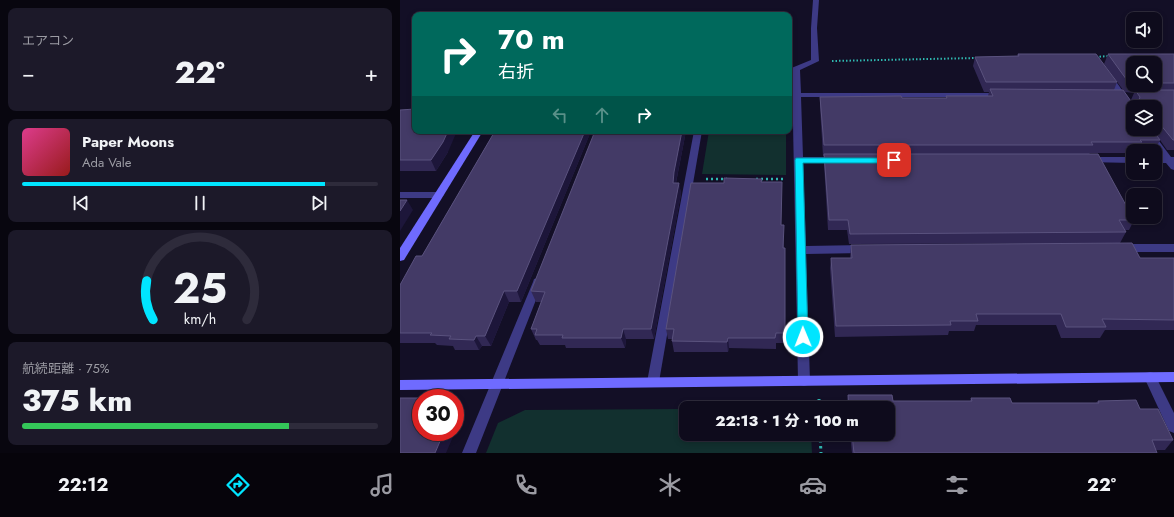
<!DOCTYPE html>
<html lang="ja">
<meta charset="utf-8">
<style>
:root{--surface:#0e0b1c;--page:#1c1929;--text:#f1f3f6;--muted:#9b9ba3;--line:#2e2b3b;--accent:#00e5ff}
body{margin:0;font-family:Jost,"Noto Sans JP",sans-serif;background:var(--page);color:var(--text);height:100vh;display:flex;flex-direction:column;font-size:15px;white-space:nowrap}
*{box-sizing:border-box;margin:0}
p{font-size:13px;color:var(--muted)}
.icon{flex:none;width:22px;height:22px;fill:none;stroke:currentColor;stroke-width:2;stroke-linecap:round;stroke-linejoin:round}
.map{position:relative;flex:1;overflow:hidden}
.sheet{display:flex;flex-direction:column;gap:8px;padding:8px;background:#08060f;width:400px}
.sheet>*{flex:none}
.guide{position:absolute;left:12px;top:12px;width:380px;height:122px;border-radius:8px;box-shadow:0 2px 6px #0003,0 0 0 1px var(--line);background:#00695c;color:#fff;overflow:hidden}
.fabs{position:absolute;left:726px;top:12px;display:grid;gap:8px}
.fabs a{display:grid;place-items:center;width:36px;height:36px;border-radius:8px;background:var(--surface);box-shadow:0 2px 6px #0003,0 0 0 1px var(--line);font-size:20px}
.speed{position:absolute;left:12px;top:389px;display:flex;gap:8px;font-size:20px;font-weight:700;text-align:center}
.speed>*{display:grid;place-content:center;width:52px;height:52px;border-radius:50%;background:var(--surface);box-shadow:0 2px 6px #0003,0 0 0 1px var(--line);line-height:1}
.speed .limit{border:6px solid #d22;background:#fff;color:#111}
.pin{position:absolute;display:grid;place-items:center;width:34px;height:34px;color:#fff;margin:-17px;border-radius:8px;box-shadow:0 2px 6px #0006}
.me{position:absolute;width:44px;margin:-22px;rotate:359deg;stroke-linejoin:round;filter:drop-shadow(0 0 3px #0008)}
.turn{display:flex;align-items:center;gap:14px;height:84px;padding:0 20px;font-size:18px}
.turn .icon{width:52px;height:52px;stroke-width:2.5}
.turn b{display:block;font-size:28px;line-height:34px}
.lanes{display:flex;align-items:center;height:38px;padding:0 20px;background:#0003;justify-content:center;gap:20px;direction:ltr}
.lanes .off{opacity:.35}
.big{font-size:30px;font-weight:800;line-height:1.1}
.sheet .tile{flex:1;display:flex;flex-direction:column;justify-content:center;gap:6px;min-width:0;padding:0 14px;border-radius:8px;background:var(--page)}
.sheet .dial{align-items:center;gap:0}
.dial svg{height:104px;overflow:visible;fill:none;stroke:var(--line);stroke-width:7;stroke-linecap:round;text-anchor:middle}
.dial text{fill:var(--text);stroke:none}
.song{display:flex;align-items:center;gap:12px}
.cover{width:48px;height:48px;border-radius:6px;background:linear-gradient(135deg,hsl(330 70% 55%),hsl(0 70% 35%))}
.played{height:4px;border-radius:2px;background:linear-gradient(90deg,var(--accent) 85%,var(--line) 85%)}
.keys{display:flex;justify-content:space-around;direction:ltr}
.heat{display:flex;justify-content:space-between;align-items:center;font-size:22px;direction:ltr}
.charge{height:6px;border-radius:3px;background:linear-gradient(90deg,#34c759 75%,var(--line) 0)}
.trip{position:absolute;left:279px;top:401px;width:216px;height:40px;border-radius:8px;background:var(--surface);box-shadow:0 2px 6px #0003,0 0 0 1px var(--line);font-weight:800;line-height:40px;text-align:center}
.menu{display:flex;height:64px;justify-content:space-around;align-items:center;background:#06040b;color:var(--muted)}
.menu .icon{width:28px;height:28px}
.menu .selected{color:var(--accent)}
.menu b{font-size:18px;color:var(--text)}
main{display:flex;flex:1;min-height:0}
.map>svg:first-child{display:block}
.green{fill:#12302f}
.lines{fill:none;stroke-linecap:round;stroke-linejoin:round}
.path-far2{stroke:#2fb8b0;stroke-width:2;stroke-dasharray:1.5 2;stroke-linecap:butt}
.path-far1{stroke:#2fb8b0;stroke-width:2.5;stroke-dasharray:2 3;stroke-linecap:butt}
.path{stroke:#2fb8b0;stroke-width:3;stroke-dasharray:2.5 3.5;stroke-linecap:butt}
.street{fill:#3d3a85;fill-rule:evenodd}
.secondary{fill:#6f6bff;fill-rule:evenodd}
.wall{fill:#312854;fill-rule:evenodd}
.shaded-wall{fill:#1d163a}
.building{fill:#433a66;stroke:#5a527e}
.route{fill:#00e5ff;stroke:#0095a6}
</style>
<main>
<section class="sheet">
<div class="tile"><p>エアコン</p>
<div class="heat"><a>−</a><b class="big">22°</b><a>+</a></div>
</div>
<div class="tile">
<div class="song"><i class="cover"></i><div><b>Paper Moons</b><p>Ada Vale</p></div></div>
<div class="played"></div>
<div class="keys"><svg class="icon" aria-label="previous" viewBox="0 0 24 24"><path d="M18 5L8 12l10 7zM5 5v14"/></svg><svg class="icon" aria-label="pause" viewBox="0 0 24 24"><path d="M8 5v14M16 5v14"/></svg><svg class="icon" aria-label="next" viewBox="0 0 24 24"><path d="M6 5l10 7-10 7zM19 5v14"/></svg></div>
</div>
<div class="tile dial"><svg viewBox="0 0 100 80">
<path d="M14 69A42 42 0 1 1 86 69"/>
<path d="M14 69A42 42 0 0 1 9 39" stroke="#00e5ff"/>
<text x="50" y="56" font-size="32" font-weight="700">25</text>
<text x="50" y="72" font-size="11">km/h</text>
</svg></div>
<div class="tile"><p>航続距離 · 75%</p><b class="big">375 km</b><div class="charge"></div></div>
</section>
<div class="map">
<svg width="774" height="453" viewBox="0 0 774 453">
<rect width="100%" height="100%" fill="#130f26"/>
<!-- green -->
<g class="green">
<path d="M309,131H386V175L302,174Z"/>
<path d="M286,409V434H411L412,453H86L98,423L125,410Z"/>
</g>
<g class="lines">
<!-- path-far2 -->
<g class="path-far2">
<path d="M696,57L709,56"/>
<path d="M432,61L577,58"/>
</g>
<!-- path-far1 -->
<g class="path-far1">
<path d="M306,179H327"/>
<path d="M356,179H383"/>
</g>
<!-- path -->
<g class="path">
<path d="M419,399V408"/>
<path d="M420,434L421,453"/>
</g>
<!-- street -->
<g class="street">
<path d="M413,0H419L417,28L419,61L400,70L401,93H601L605,95L601,97H401L403,157H437L441,160L437,163H403L406,246L463,245L467,246L468,249L467,252L463,253L406,254L410,381L408,385L404,386L400,385L398,381L392,72L389,73V69L411,60V28Z"/>
<path d="M704,73H710L734,107L733,113H730L703,75Z"/>
<path d="M742,129H750L771,157H774V170L771,169L766,163H755V157H762Z"/>
<path d="M294,131H302L259,382L257,386L253,387L249,386L247,382Z"/>
<path d="M689,157H733V163L686,162L685,160L686,158Z"/>
<path d="M0,192H39L44,195L39,198H0Z"/>
<path d="M721,244H774V252H721L717,251L716,248L717,245Z"/>
<path d="M138,278L142,279L143,282L76,453H62L133,282L134,279Z"/>
<path d="M750,372L754,373L774,413V433L769,431L744,377L746,373Z"/>
</g>
<!-- secondary -->
<g class="secondary">
<path d="M75,131H83L4,260L0,261V248Z"/>
<path d="M774,372V382L0,390V380Z"/>
</g>
</g>
<!-- wall -->
<g class="wall">
<path d="M618,54L717,82L714,90H723L704,64L708,54H774V150H767L760,140L755,150H738V151H733V153H690L689,154L734,220L729,230H724L726,232L720,243L449,244L447,230H428L424,164V156H423L420,107V97L546,98V96H588L589,92H584L573,66L575,57L617,56ZM733,63H755V85H733ZM725,92L734,93L731,100L733,104ZM755,107V129H733Z"/>
<path d="M0,110L48,152L36,171H0Z"/>
<path d="M95,131H191L121,302H109L91,346H82L79,350H55L53,346L37,345L35,343H0V285L22,256Z"/>
<path d="M286,131L276,183H279L281,194L254,339H226L225,348H166L165,345H140L137,340H136L131,329L141,302H136L131,291Z"/>
<path d="M362,179V182L381,225L384,248H385V343H376V349L329,348L328,352H274L272,341V339H268L266,329L324,183Z"/>
<path d="M451,245L740,258H774V330H705L700,338H661L656,325H576L574,331H549L548,335L435,337L430,268L431,258H450Z"/>
<path d="M448,395L493,401H570L571,398L612,403H696L698,401L740,409L773,440L765,450H756L757,453H452L450,434H488V408H447V405Z"/>
</g>
<!-- shaded-wall -->
<g class="shaded-wall">
<path d="M48,131H57L48,152L36,171L31,160Z"/>
<path d="M185,131H191L121,302L117,291Z"/>
<path d="M282,131H286L276,182L275,194L273,183L274,172Z"/>
<path d="M279,183L281,194L254,339L251,329Z"/>
<path d="M7,200L13,210L0,231V211Z"/>
<path d="M104,291L109,302L91,346L85,336Z"/>
<path d="M223,329L226,339L225,348L221,338Z"/>
<path d="M76,336L82,346L79,350L74,340Z"/>
<path d="M328,338L329,348L328,352L327,342Z"/>
<path d="M58,398L64,408L55,431V405Z"/>
<path d="M44,432H55L46,453H35Z"/>
</g>
<!-- building -->
<g class="building">
<path d="M618,54H696L717,82H586L575,57L619,56Z"/>
<path d="M708,54H774V83H755V63H733V83H729Z"/>
<path d="M590,89L723,90L733,104L737,105L740,97L735,90H774V140H773L755,118V107H733V129H752L760,140H740L742,142H691L693,145H424L420,97L501,96L502,98H547L546,96H593Z"/>
<path d="M15,109V131H48L43,142L31,160H0V110Z"/>
<path d="M95,131H185L117,291H104L85,336H76L74,340L49,339L51,336L30,335L32,333H0V285L16,256H22Z"/>
<path d="M195,131H282L274,172L273,183H279L251,329H223L221,338H162L163,335H135L137,329H131L145,292L131,291Z"/>
<path d="M424,154H698L734,220H719L726,232L450,234L448,220H429Z"/>
<path d="M324,178L362,179L361,182H382L381,225H384L383,248H385V333H376L375,338H328L327,342L272,341L274,329H266L291,183H324Z"/>
<path d="M0,200H7L0,211Z"/>
<path d="M732,243L740,258H774V320L702,319L706,327H666L661,314H576L578,321H550L551,325L436,326L431,258H452L451,245Z"/>
<path d="M448,395H492L493,401H572L571,398H610L612,403H699L698,401L736,400L740,409H758L773,440H752L757,453H454L452,434H488V408H449Z"/>
<path d="M0,398H58L55,405V398H21V432H44L35,453H0Z"/>
</g>
<!-- route -->
<path class="route" d="M396,158H494L498,160L494,163H403L408,337L407,340L403,341L399,340L398,337L395,160Z"/>
</svg>
<div class="fabs">
<a><svg class="icon" aria-label="sound" viewBox="0 0 24 24"><path d="M4 9h4l5-4v14l-5-4H4zM17 9q2 3 0 6"/></svg></a>
<a><svg class="icon" aria-label="search" viewBox="0 0 24 24"><circle cx="10" cy="10" r="6"/><path d="M15 15l6 6"/></svg></a>
<a><svg class="icon" aria-label="layers" viewBox="0 0 24 24"><path d="M12 4l9 5-9 5-9-5zM3 14l9 5 9-5"/></svg></a>
<a>+</a>
<a>−</a>
</div>
<div class="speed"><div class="limit">30</div></div>
<div class="pin" style="left:494px;top:160px;background:#d93025"><svg class="icon" aria-label="arrive" viewBox="0 0 24 24"><path d="M6 21V4h12l-3 4 3 4H6"/></svg></div>
<svg class="me" style="left:403px;top:337px" viewBox="-20 -20 40 40"><circle r="17" fill="#00e5ff" stroke="#fff" stroke-width="3"/><path d="M0-11L8 9 0 5-8 9z" fill="#fff"/></svg>
<div class="trip">22:13 · 1 分 · 100 m</div>
<div class="guide">
<div class="turn"><svg class="icon" aria-label="right" viewBox="0 0 24 24"><path d="M7 20v-9h11M14 6l5 5-5 5"/></svg><div><b>70 m</b>右折</div></div>
<div class="lanes"><svg class="icon off" aria-label="left" viewBox="0 0 24 24"><path d="M17 20v-9H6M10 6l-5 5 5 5"/></svg><svg class="icon off" aria-label="ahead" viewBox="0 0 24 24"><path d="M12 20V5M6 11l6-6 6 6"/></svg><svg class="icon" aria-label="right" viewBox="0 0 24 24"><path d="M7 20v-9h11M14 6l5 5-5 5"/></svg></div>
</div>
</div>
</main>
<nav class="menu">
<b>22:12</b>
<svg class="icon selected" aria-label="directions" viewBox="0 0 24 24"><path d="M12 3l9 9-9 9-9-9zM9 14v-3h6M13 9l2 2-2 2"/></svg>
<svg class="icon" aria-label="music" viewBox="0 0 24 24"><path d="M9 18V5l10-2v13"/><circle cx="6" cy="18" r="3"/><circle cx="16" cy="16" r="3"/></svg>
<svg class="icon" aria-label="phone" viewBox="0 0 24 24"><path d="M5 4h4l2 5-3 2q2 4 5 5l2-3 5 2v4C11 20 4 13 5 4z"/></svg>
<svg class="icon" aria-label="climate" viewBox="0 0 24 24"><path d="M12 3v18M4 7l16 10M4 17L20 7"/></svg>
<svg class="icon" aria-label="car" viewBox="0 0 24 24"><path d="M5 17H2v-5l4-1 3-4h7l3 4 3 1v5h-3M9 17h6M6 11h13"/><circle cx="7" cy="17" r="2"/><circle cx="17" cy="17" r="2"/></svg>
<svg class="icon" aria-label="filters" viewBox="0 0 24 24"><path d="M4 7h16M4 17h16"/><circle cx="9" cy="7" r="2"/><circle cx="15" cy="17" r="2"/></svg>
<b>22°</b>
</nav>
